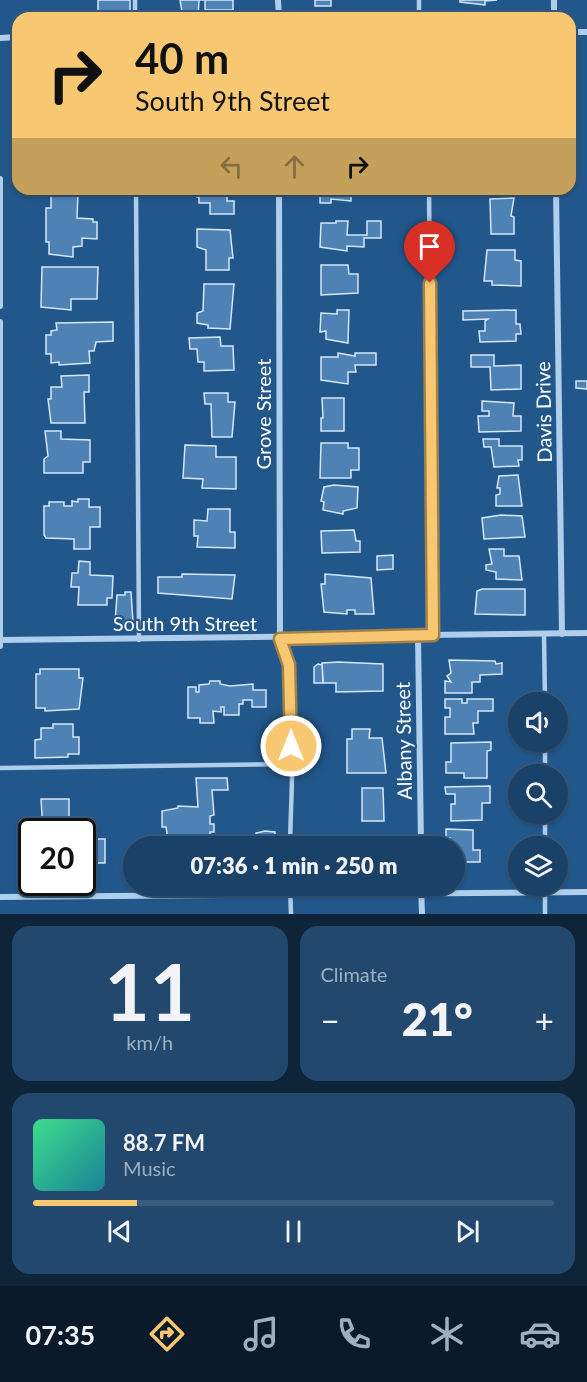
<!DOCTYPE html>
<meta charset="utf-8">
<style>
:root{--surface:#1a4168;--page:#23486e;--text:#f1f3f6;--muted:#9fafc0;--line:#385a7c;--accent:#f7c871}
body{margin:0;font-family:Lato,sans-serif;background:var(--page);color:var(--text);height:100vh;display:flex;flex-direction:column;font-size:22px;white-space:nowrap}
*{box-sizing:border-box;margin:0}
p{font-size:20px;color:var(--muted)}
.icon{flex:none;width:33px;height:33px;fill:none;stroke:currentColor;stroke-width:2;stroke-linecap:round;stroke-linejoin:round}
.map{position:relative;height:914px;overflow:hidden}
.sheet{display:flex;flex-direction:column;gap:12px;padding:12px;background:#0e2439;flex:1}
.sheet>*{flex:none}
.hud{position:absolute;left:12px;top:12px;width:564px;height:183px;border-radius:18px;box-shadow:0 2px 4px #0004,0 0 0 2px var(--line);background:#f7c871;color:#111;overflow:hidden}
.fabs{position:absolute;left:508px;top:692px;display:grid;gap:12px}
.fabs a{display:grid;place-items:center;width:60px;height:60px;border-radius:50%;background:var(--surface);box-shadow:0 2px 4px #0004,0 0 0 2px var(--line);font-size:30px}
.speed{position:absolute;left:18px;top:818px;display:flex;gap:12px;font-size:30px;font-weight:700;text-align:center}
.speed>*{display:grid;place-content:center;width:78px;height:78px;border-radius:50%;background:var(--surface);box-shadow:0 2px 4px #0004,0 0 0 2px var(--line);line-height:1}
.speed .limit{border:3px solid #111;border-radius:9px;background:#fff;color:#111}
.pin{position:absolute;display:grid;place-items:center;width:51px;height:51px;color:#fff;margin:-62px -26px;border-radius:50% 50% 50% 0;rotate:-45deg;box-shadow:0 0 6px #0007}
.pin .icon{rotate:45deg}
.me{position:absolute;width:66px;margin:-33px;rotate:0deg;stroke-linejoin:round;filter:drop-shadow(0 0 4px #0008)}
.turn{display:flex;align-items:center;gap:21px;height:126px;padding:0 24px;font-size:27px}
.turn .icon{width:78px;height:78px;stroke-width:2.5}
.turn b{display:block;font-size:42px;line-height:51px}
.lanes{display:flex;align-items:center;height:57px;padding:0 24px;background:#0003;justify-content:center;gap:30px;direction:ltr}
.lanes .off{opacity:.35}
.big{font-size:45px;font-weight:800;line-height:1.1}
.sheet .widget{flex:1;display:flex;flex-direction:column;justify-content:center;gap:9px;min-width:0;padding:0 21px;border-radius:18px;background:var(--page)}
.sheet .dial{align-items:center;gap:0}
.dial b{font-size:78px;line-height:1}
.song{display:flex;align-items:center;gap:18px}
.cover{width:72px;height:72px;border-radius:9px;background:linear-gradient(135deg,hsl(150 70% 55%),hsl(190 70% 35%))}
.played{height:6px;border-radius:3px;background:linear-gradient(90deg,var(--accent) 20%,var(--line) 20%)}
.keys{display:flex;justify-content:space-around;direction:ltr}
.heat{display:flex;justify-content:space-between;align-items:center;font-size:33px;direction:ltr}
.sheet .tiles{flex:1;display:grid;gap:12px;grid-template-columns:1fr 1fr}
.widget:last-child{grid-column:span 2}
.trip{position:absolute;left:123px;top:836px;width:342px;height:60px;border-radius:30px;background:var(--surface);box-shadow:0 2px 4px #0004,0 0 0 2px var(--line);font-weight:800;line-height:60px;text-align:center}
.menu{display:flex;height:96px;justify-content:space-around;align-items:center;background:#0a1a2a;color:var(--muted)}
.menu .icon{width:42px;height:42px}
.menu .on{color:var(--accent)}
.menu b{font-size:27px;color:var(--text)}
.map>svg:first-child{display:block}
.building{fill:#4f82b4;stroke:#d4e7f8;stroke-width:1.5}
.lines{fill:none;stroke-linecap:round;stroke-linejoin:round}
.service{stroke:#afceeb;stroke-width:4.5}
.minor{stroke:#afceeb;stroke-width:6}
.route-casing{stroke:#a18249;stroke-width:15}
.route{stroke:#f7c871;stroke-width:10}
.labels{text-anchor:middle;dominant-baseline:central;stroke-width:4.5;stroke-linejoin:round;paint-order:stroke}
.street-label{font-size:20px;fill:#fff;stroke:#22578b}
</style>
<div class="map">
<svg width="587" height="914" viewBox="0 0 587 914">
<rect width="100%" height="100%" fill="#22578b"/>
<!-- building -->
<g class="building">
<path d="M98,0H130V12L98,13Z"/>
<path d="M180,0H233V10H205V0H199L198,18H183Z"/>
<rect x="315" y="0" width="16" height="6"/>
<path d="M460,0H497L485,1V5L460,2Z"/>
<path d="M202,189H227V201H234V214H210V203H199V197H197V192Z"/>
<path d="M320,189H357V194H351V201L331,199V203H320Z"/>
<path d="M51,193H78L77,218L93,219V222H97V239L82,238V246L73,247V257L49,254V242H46V208H51Z"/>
<path d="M514,198L511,216L514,217V234H491L490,199Z"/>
<path d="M336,221H348L347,235H367V221H381V238H364V247L347,246V251L320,247L321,223H336Z"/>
<path d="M197,229L230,230L233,258H229V270H206V250L197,247Z"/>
<path d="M487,250H515V260L521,261V286L492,285V281H484Z"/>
<path d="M321,265H348L349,274H358V293L321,295Z"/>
<path d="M42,267H98L97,299H71V310L41,307Z"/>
<path d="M204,284H234L230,329L208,328V325L197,323V313L203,311Z"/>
<path d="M337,310H349L348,343L326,339V331L320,332L321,313L337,314Z"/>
<path d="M516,310V324H520L521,334H516V341L480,342L479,331H485V321L488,319L463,320V311Z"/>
<path d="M113,322V341L96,342L94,351H89L90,363L59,365V362L51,363V354H46V335H51V331L57,330L56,323Z"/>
<path d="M220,337L221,346H233L234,370L204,371V362H198L197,349H190L189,338Z"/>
<path d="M338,353L355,356V353H376V365H355L356,372H348V384L321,380V357H338Z"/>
<path d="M471,355H494V366L521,365V389L491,390L490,367H471Z"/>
<path d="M89,375V392H84L85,423H51L48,399H51V387H62L61,376Z"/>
<path d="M576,381H587V389L576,388Z"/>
<path d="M204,393H228V402H235L232,437H212L211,404H205Z"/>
<path d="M322,398H344V431H321V418H323Z"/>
<path d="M482,401L514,403L513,416H521V431L479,432L478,416H489V411H482Z"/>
<path d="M45,431H61V439L90,440V462H83V473H44V459L48,456Z"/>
<path d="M483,439H499V446H522V460H518L519,466L494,467L491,447H484Z"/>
<path d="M321,443H348V448H359V470H351V478H320Z"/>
<path d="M185,445L216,446V457H236V489L202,488L203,479L183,478Z"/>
<path d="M518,475L522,506H496V495L500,494V488H497L499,476Z"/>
<path d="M334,485L358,487L357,508L343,511V514L323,510L324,502L321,501L324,487Z"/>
<path d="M78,499H89V507H100V527H90V549H74V539L46,538L44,535V506H49V502H64V506H72V501L78,502Z"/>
<path d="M208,509H230V532H235V548L197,547L198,536H194V520L207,521Z"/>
<path d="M501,515L522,516L525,537L484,539L482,518Z"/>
<path d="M354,530L356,541H360V552L322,553L321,531Z"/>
<path d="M489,549H504V556H519L522,580L496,579V572L486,570V565L492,564Z"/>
<path d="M393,555V569L377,570V556Z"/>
<path d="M79,561L90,562V575L113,576L112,598H107V605H78L79,587H71L72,573H78Z"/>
<path d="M182,574L235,575L232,599L158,593V577H182Z"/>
<path d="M325,574L371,578L374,614H355V610H347V614L324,612L321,584H325Z"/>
<path d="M482,589H525V615L475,614L477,591Z"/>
<path d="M125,592H131L133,622L115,623L117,595H125Z"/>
<path d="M449,660L495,661L496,664L502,663V674L480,675V682H472V693H445V681L451,682L447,676L451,673Z"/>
<path d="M338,662L383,664V691L336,692V683H323L322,663Z"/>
<path d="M318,664L322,665L323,683H314V667Z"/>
<path d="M40,669H79V678H83L79,709L45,711V708H36V674H40Z"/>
<path d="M210,681H220V684L230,686L253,684V690H266V707H252V700H243V704H239V715H224V707H221V712L213,711L214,723H200V718H188V687H196V692H199V685L209,684Z"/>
<path d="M445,699H462V703H467V699H493V711H478V723H473L474,734H445V717H450V708H445Z"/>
<path d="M53,724H73V737H79V754H68V757L35,758V740L41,739V728H53Z"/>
<path d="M352,729H370L369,738H382L386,773H347V739H352Z"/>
<path d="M491,742V750L487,751V778H464V773H446V762H451V743Z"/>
<path d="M196,778H227L228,790H212L214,815L210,816V824H214V832H210V839H202V846H169L166,827H162V811L178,808V806L198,807Z"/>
<path d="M490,786V803H482V820L451,821V804H455V794H446L445,787Z"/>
<path d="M362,788H383L384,821H362Z"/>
<path d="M41,799H69V831H37H43Z"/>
<path d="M446,829L473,830V850H480V862H454V846H450V838H446Z"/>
<path d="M265,831L275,832V836H283V846H257L256,833Z"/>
<path d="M350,836H383V846H337H351Z"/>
<rect x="82" y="839" width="23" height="24"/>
</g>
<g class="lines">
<!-- service -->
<g class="service">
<path d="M135,0V18"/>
<path d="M419,0V18"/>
<path d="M136,189L139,640"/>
<path d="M429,189L433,635"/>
<path d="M544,634L545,702"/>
<path d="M280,639C299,697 291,784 290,846"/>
<path d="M545,741V774"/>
<path d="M0,768L291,764"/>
<path d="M545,813V846"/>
<path d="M290,885L291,914"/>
<path d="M545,885V914"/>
</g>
<!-- minor -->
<g class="minor">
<path d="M278,0L279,18"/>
<path d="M554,0V18"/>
<path d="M570,32H587"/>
<path d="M0,38L18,37"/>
<path d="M0,179V306"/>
<path d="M279,189L280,639"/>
<path d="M556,189L562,634"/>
<path d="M0,322V646"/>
<path d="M418,635L421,846"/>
<path d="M0,640L587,633"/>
<path d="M421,885L422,914"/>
<path d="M0,897L587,892"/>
</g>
</g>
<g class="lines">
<defs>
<path id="route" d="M291,746L289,665L280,639L433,635L430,283"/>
</defs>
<!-- route casing -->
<use href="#route" class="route-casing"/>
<!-- route -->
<use href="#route" class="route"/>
</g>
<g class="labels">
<!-- street labels -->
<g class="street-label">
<text transform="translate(543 412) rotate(-91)">Davis Drive</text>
<text transform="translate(263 414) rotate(-90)">Grove Street</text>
<text x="185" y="623">South 9th Street</text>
<text transform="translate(403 741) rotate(-91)">Albany Street</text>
</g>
</g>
</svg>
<div class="fabs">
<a><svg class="icon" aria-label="sound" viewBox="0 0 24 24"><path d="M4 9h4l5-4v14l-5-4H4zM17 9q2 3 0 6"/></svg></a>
<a><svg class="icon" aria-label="search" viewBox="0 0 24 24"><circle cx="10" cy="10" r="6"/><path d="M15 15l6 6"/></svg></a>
<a><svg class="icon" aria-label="layers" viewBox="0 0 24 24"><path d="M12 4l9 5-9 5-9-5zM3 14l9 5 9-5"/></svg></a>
</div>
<div class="speed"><div class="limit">20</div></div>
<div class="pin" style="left:430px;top:283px;background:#d93025"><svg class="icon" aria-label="arrive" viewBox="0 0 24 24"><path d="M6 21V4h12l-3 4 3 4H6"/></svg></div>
<svg class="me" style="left:291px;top:746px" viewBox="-20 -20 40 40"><circle r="17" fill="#f7c871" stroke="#fff" stroke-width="3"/><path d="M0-11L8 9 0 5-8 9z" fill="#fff"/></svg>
<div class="trip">07:36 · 1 min · 250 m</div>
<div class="hud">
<div class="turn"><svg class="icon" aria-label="right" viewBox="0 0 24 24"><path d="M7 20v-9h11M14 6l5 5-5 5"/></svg><div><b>40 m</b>South 9th Street</div></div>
<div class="lanes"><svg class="icon off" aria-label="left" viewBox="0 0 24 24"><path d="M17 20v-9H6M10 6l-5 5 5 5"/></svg><svg class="icon off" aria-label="ahead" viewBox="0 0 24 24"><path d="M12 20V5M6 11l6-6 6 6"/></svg><svg class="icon" aria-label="right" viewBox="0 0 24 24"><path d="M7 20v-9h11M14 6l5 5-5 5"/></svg></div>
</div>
</div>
<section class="sheet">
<div class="tiles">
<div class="widget dial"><b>11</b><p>km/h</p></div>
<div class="widget"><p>Climate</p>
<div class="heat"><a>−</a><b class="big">21°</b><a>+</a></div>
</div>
<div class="widget">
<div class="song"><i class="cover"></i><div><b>88.7 FM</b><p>Music</p></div></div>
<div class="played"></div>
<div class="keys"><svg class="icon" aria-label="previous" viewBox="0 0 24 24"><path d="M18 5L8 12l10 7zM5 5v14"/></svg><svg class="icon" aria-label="pause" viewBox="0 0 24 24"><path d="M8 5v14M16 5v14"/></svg><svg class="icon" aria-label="next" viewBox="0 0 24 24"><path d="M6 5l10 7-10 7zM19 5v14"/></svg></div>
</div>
</div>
</section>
<nav class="menu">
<b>07:35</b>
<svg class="icon on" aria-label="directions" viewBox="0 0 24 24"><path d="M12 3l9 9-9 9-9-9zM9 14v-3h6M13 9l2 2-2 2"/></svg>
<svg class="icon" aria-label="music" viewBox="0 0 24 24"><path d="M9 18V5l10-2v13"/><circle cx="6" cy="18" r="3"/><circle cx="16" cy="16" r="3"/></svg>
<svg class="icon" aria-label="phone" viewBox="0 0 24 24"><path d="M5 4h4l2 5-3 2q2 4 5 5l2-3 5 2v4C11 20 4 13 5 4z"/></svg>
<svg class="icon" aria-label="climate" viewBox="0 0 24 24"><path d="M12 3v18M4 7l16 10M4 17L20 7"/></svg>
<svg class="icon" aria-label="car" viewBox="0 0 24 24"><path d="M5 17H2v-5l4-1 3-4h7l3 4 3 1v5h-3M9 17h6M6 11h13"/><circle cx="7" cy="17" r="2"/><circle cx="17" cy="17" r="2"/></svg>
</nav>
